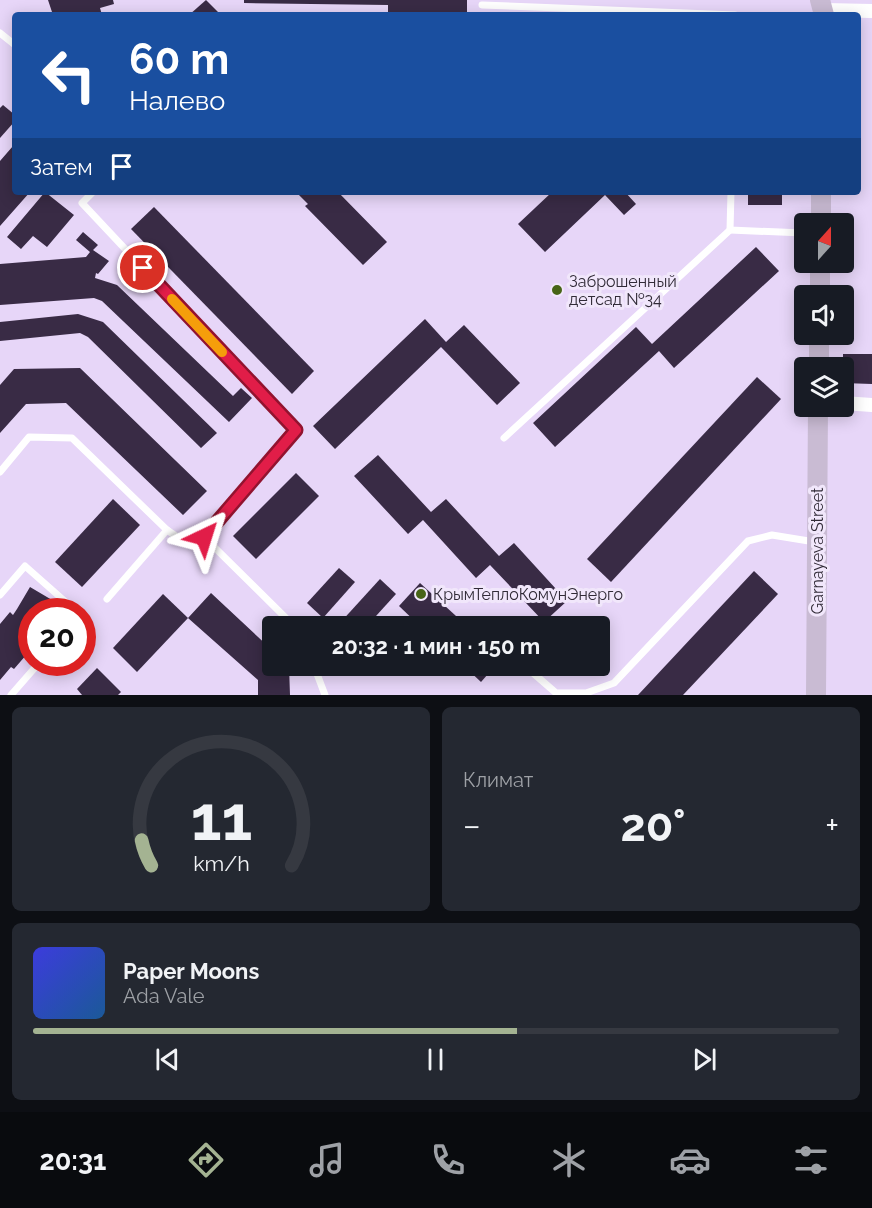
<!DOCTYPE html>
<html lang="ru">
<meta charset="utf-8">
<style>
:root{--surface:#171b24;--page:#242831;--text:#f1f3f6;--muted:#9ea1a6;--line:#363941;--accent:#a4b392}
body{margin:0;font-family:Raleway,sans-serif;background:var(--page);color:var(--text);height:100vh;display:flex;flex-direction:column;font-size:22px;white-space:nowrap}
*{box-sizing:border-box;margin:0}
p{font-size:20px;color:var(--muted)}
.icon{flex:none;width:33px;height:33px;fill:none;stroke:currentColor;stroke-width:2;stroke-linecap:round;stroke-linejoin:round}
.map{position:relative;height:695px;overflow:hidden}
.side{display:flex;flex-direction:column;gap:12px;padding:12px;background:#0d0f14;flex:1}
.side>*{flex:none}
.hud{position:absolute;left:12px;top:12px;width:849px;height:183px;border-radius:6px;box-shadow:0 3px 15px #0003;background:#1a4fa0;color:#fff;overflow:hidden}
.needle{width:39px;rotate:21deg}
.tools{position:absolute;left:794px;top:213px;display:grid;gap:12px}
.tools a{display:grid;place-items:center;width:60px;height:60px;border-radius:6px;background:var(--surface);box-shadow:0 3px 15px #0003;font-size:30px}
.speed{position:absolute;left:18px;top:598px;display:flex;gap:12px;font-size:30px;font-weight:700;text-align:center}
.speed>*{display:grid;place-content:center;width:78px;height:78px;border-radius:50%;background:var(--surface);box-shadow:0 3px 15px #0003;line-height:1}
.speed .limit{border:9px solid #d22;background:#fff;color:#111}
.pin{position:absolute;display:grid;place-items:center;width:51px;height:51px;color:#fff;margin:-26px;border:3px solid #fff;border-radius:50%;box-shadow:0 2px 6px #0007}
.me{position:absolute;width:66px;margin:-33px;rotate:41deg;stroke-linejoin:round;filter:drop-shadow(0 0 4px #0008)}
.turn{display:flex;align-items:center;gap:21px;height:126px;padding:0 18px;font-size:27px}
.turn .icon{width:78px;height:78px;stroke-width:2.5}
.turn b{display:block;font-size:42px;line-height:51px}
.then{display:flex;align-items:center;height:57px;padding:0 18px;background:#0003;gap:12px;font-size:22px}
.big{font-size:45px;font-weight:700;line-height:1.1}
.side .tile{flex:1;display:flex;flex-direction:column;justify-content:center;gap:9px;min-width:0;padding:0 21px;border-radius:9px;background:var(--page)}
.side .dial{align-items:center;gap:0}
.dial svg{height:156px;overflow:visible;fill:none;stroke:var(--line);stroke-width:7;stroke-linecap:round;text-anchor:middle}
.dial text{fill:var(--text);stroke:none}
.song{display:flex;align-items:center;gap:18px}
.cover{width:72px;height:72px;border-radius:9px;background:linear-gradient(135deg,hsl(240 70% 55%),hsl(210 70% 35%))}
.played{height:6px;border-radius:3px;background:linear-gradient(90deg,var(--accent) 60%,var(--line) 60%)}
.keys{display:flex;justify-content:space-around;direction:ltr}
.heat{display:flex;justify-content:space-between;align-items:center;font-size:33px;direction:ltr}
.side .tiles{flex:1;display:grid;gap:12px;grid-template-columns:1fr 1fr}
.tile:last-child{grid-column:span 2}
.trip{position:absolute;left:262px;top:616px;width:348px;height:60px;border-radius:6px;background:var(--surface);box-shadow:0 3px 15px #0003;font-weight:700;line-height:60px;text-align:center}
.tab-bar{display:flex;height:96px;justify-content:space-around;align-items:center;background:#090b0e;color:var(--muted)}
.tab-bar .icon{width:42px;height:42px}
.tab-bar .active{color:var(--accent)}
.tab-bar b{font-size:27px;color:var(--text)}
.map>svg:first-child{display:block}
.building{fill:#392b45}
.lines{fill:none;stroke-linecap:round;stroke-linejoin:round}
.lane{stroke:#fff;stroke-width:7}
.street{stroke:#fff;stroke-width:14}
.secondary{stroke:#c9bbd3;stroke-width:20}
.route-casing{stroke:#92132f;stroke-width:15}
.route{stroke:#e11d48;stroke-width:10}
.slow{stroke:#f59e0b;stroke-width:10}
.poi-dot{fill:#476417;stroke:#f1e7fb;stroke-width:2}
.labels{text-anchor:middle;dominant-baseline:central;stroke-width:6;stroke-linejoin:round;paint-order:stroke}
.poi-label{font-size:16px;fill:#312b37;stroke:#f1e7fb;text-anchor:start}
.street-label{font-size:16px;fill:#312b37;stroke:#f1e7fb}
</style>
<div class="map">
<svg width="872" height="695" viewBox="0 0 872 695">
<rect width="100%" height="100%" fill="#e7d6f8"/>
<!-- building -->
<g class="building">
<path d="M48,0H113L114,4L100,8L102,15H53Z"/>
<path d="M206,0L221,15H189Z"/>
<path d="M244,0H467V15H388V5L244,3Z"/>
<path d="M3,105L15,115V121L0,138V108Z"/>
<path d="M13,146L15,148V192H30L0,226V161Z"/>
<path d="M45,192L74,215L47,247L33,236L21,249L7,237Z"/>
<path d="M296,192H338L387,242L363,265L305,206L308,204Z"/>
<path d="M552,192H625L636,204L624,215L605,195L545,252L518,224Z"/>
<rect x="748" y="192" width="34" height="13"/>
<path d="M154,207L314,371L292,394L131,229Z"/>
<path d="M83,232L98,245L93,250L109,261L98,274L96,273L95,278L117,285L233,396L241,388L252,398L229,422L102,301L94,298L0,305V264L86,257L90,252L76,240Z"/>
<path d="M756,247L779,271L674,368L659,351L555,447L533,423L636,327L652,344Z"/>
<path d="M78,314L103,322L217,433L201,448L88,337L80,333L0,341V322Z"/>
<path d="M425,319L446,342L464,325L520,383L497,405L441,347L335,449L313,426Z"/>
<path d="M843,354H872V384L843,383Z"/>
<path d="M80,368L207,491L183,515L66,403L26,404L0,433V385L14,369Z"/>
<path d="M757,377L781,399L611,582L587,559Z"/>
<path d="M378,455L431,512L446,499L499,556L514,543L567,601L544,622L490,565L476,578L423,520L408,534L354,476Z"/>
<path d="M296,473L319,496L256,559L233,536Z"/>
<path d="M113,499L140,525L82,587L55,562Z"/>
<path d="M339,568L355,582L323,618L307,603Z"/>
<path d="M754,571L778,594L683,695H638Z"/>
<path d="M380,579L396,594L366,627H342L339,624Z"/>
<path d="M420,583L468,627H421L399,606Z"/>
<path d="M30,587L52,600L49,603L58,611L32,612V647L30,649L28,647L24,652L27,654L14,669L11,667L0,680V624L10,612L13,615L17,609Z"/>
<path d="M211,593L273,651V666H289L290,695H258V680L188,618Z"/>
<path d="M163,594L188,618L137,672L113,648Z"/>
<path d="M464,666H495L481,682Z"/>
<path d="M97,668L121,692L118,695H82L77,689Z"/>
</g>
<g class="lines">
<!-- lane -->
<g class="lane">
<path d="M482,5L735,15"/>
<path d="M0,33L15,45"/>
<path d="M93,192L82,203L296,431L204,537L295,627"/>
<path d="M731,192L730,230L804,233"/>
<path d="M504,438L730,230"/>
<path d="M0,472L29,437L72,438L167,530L186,543L204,537"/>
<path d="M0,595L25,566L77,612"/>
<path d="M107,599L167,530"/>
<path d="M314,666L325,695"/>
<path d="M525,666L556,693H586L614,683L748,541L772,535L815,542"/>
<path d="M11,695L39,663"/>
</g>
<!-- street -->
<g class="street">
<path d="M824,10L872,11"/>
<path d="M843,403L872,405"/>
</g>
<!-- secondary -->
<g class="secondary">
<path d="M820,0L824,15"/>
<path d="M821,224V192"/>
<path d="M820,296V262"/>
<path d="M819,368V334"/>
<path d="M816,695L818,406"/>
</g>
</g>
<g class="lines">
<defs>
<path id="route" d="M143,268L296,430L204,537"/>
</defs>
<!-- route casing -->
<use href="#route" class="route-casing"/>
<!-- route -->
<use href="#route" class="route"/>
<!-- slow -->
<path class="slow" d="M172,299L222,352"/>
</g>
<!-- markers -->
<g class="poi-dot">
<circle cx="557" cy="290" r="6"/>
<circle cx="421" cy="594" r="6"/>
</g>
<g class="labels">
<!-- poi labels -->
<g class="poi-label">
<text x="569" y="281">Заброшенный<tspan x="569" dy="18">детсад №34</tspan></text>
<text x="433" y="594">КрымТеплоКомунЭнерго</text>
</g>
<!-- street labels -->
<g class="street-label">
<text transform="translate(817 551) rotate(-90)">Garnayeva Street</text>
</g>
</g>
</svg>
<div class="tools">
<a><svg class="needle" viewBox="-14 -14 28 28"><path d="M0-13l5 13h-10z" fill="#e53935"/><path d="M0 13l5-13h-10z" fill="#9ea1a6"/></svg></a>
<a><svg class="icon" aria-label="sound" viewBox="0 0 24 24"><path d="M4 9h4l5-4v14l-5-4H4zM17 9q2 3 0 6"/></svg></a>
<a><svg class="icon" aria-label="layers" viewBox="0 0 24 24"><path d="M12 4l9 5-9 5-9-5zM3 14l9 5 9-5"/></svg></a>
</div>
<div class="speed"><div class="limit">20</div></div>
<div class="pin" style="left:143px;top:268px;background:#d93025"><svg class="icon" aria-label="arrive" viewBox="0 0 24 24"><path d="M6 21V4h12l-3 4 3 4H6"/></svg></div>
<svg class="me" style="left:204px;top:537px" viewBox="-20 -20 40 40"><path d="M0-17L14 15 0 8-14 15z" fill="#e11d48" stroke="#fff" stroke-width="4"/></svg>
<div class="trip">20:32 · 1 мин · 150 m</div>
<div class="hud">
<div class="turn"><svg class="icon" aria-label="left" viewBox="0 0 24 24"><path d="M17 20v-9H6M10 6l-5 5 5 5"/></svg><div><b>60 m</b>Налево</div></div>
<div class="then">Затем<svg class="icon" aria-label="arrive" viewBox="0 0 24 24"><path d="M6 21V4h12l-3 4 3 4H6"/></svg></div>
</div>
</div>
<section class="side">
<div class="tiles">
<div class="tile dial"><svg viewBox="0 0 100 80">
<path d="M14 69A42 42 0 1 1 86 69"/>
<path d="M14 69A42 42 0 0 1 9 56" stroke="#a4b392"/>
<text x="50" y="56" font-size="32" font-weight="700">11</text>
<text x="50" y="72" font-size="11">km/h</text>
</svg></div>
<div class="tile"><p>Климат</p>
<div class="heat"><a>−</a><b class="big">20°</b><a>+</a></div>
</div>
<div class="tile">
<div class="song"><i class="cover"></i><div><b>Paper Moons</b><p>Ada Vale</p></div></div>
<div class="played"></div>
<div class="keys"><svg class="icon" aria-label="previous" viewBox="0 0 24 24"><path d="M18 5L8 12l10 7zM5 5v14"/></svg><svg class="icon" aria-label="pause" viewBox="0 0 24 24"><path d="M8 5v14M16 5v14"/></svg><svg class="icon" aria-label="next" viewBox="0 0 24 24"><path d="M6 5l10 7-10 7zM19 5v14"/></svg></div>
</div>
</div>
</section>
<nav class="tab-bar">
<b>20:31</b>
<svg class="icon active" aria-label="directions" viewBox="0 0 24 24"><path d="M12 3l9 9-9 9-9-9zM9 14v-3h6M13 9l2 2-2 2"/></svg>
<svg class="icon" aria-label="music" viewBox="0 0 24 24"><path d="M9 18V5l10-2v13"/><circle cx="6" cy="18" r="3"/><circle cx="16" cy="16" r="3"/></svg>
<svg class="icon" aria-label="phone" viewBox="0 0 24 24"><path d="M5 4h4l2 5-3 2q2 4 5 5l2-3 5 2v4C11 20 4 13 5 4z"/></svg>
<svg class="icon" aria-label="climate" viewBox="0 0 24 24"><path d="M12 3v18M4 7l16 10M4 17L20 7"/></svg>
<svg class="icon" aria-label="car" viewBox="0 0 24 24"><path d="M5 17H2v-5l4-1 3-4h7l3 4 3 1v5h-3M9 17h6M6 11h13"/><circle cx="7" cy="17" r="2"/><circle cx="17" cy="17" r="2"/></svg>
<svg class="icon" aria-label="filters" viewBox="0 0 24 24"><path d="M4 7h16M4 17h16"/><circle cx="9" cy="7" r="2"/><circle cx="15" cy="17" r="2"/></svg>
</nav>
